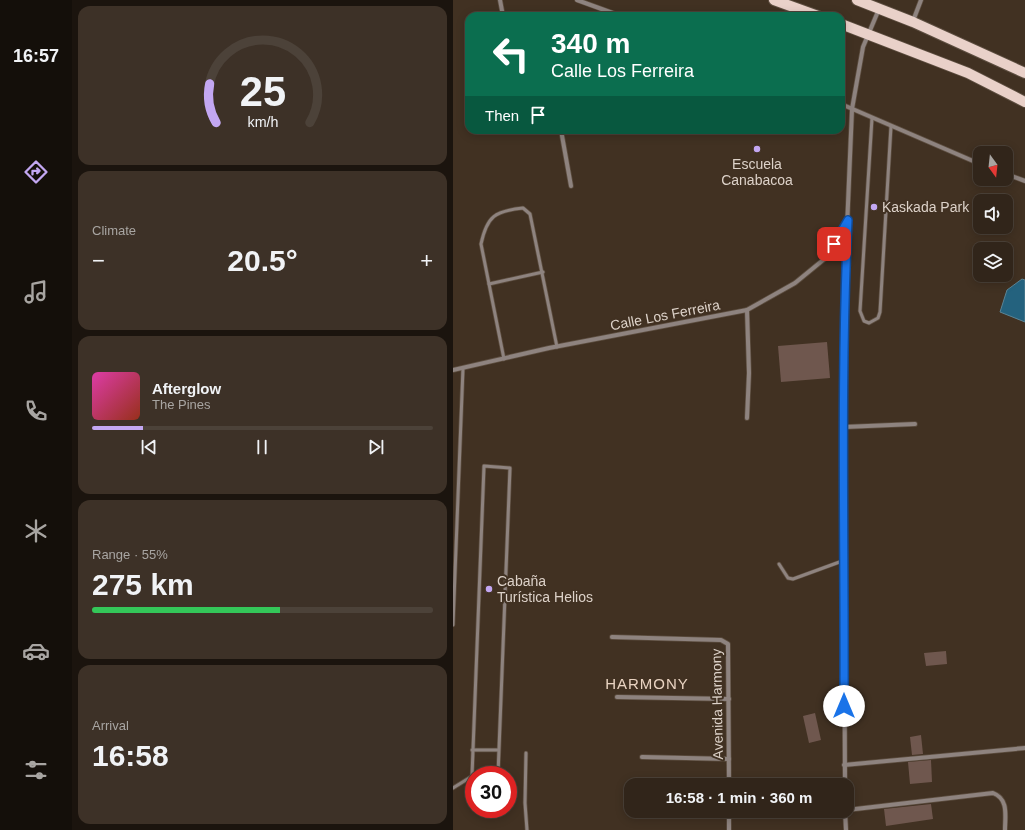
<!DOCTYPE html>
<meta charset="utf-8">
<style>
:root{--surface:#31251a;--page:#3d3127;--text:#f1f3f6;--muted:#a8a5a2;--line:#4c4239;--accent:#c3a7f2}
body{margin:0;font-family:Arial,sans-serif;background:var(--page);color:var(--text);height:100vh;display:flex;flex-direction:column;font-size:15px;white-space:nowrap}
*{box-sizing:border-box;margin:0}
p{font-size:13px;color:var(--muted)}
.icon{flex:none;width:22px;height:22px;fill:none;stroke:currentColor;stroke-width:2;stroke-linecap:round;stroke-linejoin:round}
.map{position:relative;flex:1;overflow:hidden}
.details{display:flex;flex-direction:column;gap:6px;padding:6px;background:#1b140e;width:381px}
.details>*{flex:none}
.banner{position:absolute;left:12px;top:12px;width:380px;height:122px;border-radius:12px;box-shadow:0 2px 10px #0003,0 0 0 1px var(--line);background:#0b6e4f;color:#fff;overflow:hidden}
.needle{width:26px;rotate:165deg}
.fabs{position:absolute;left:520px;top:146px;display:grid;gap:8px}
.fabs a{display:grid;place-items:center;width:40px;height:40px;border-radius:8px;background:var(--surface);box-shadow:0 2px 10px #0003,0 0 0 1px var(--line);font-size:20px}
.speed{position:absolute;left:12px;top:766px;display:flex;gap:8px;font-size:20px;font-weight:700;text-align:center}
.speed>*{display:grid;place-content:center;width:52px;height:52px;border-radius:50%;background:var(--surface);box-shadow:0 2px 10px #0003,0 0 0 1px var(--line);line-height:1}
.speed .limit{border:6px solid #d22;background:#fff;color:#111}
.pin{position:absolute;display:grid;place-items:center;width:34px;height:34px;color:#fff;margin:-17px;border-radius:8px;box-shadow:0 2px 6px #0006}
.me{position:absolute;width:44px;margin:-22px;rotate:0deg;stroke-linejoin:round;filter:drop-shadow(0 0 3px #0008)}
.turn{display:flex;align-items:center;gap:14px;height:84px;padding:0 20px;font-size:18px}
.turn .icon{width:52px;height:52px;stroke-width:2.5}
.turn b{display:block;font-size:28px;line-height:34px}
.then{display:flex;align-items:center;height:38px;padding:0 20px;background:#0003;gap:8px;font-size:15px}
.big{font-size:30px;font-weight:700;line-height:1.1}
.details .card{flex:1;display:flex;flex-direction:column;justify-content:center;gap:6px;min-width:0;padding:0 14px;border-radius:12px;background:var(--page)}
.details .dial{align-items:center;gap:0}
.dial svg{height:104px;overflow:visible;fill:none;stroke:var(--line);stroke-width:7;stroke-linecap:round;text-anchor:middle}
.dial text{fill:var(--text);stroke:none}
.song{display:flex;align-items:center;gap:12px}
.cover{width:48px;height:48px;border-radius:6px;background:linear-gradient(135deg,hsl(320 70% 55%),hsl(10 70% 35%))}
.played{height:4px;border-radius:2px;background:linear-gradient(90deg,var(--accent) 15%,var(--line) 15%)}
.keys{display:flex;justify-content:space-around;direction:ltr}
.heat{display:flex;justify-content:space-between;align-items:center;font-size:22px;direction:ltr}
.charge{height:6px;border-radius:3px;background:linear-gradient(90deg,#34c759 55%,var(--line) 0)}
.trip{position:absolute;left:171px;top:778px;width:230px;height:40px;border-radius:12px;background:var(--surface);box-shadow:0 2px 10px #0003,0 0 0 1px var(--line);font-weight:700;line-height:40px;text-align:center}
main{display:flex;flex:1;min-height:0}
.tabs{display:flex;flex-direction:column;width:72px;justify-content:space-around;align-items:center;background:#140f0a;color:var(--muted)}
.tabs .icon{width:28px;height:28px}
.tabs .on{color:var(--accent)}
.tabs b{font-size:18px;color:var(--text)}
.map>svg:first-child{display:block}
.water{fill:#24627e;stroke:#5c8494}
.building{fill:#6f574e}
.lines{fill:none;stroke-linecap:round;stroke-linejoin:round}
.service-casing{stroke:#5d4e40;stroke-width:4.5}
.minor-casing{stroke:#5d4e40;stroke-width:5.5}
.primary-casing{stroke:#5d4e40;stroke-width:12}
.service{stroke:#8e837f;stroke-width:3}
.minor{stroke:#8e837f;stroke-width:4}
.primary{stroke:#e9d1c9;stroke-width:10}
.route-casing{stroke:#114b97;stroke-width:10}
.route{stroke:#1a73e8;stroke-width:7}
.poi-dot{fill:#c3a7f2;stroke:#413122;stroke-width:1.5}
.labels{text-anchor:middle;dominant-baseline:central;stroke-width:4;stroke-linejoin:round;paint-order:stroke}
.poi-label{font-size:14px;fill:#ddd2c9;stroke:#413122;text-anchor:start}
.street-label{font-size:14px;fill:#ddd2c9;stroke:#413122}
.neighbourhood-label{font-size:15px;letter-spacing:1px;fill:#e9d3c1;stroke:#413122}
</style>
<main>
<nav class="tabs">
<b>16:57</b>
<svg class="icon on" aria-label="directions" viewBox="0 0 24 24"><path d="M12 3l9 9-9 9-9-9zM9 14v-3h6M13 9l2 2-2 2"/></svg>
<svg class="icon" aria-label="music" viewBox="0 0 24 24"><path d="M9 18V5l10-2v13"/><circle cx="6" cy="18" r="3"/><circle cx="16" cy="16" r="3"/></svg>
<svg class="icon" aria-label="phone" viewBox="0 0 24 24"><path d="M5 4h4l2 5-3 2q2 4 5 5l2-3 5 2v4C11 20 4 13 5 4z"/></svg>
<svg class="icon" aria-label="climate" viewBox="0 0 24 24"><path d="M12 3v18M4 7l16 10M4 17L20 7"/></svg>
<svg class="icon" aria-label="car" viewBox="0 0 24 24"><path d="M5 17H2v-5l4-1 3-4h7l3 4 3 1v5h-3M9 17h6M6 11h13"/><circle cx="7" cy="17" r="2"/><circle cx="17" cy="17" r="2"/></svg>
<svg class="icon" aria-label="filters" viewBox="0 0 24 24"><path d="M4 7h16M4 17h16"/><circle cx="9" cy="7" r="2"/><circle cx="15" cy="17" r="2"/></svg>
</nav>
<section class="details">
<div class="card dial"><svg viewBox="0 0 100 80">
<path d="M14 69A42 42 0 1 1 86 69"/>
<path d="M14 69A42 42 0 0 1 9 39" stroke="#c3a7f2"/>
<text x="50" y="56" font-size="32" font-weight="700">25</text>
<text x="50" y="72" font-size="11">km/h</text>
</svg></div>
<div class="card"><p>Climate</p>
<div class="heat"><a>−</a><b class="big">20.5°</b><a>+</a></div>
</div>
<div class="card">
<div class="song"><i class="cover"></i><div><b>Afterglow</b><p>The Pines</p></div></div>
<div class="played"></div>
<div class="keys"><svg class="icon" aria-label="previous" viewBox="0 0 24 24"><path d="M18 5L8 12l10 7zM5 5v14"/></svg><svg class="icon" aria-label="pause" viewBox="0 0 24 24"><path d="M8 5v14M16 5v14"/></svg><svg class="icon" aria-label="next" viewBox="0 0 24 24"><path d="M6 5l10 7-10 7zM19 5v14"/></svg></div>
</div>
<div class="card"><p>Range · 55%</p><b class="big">275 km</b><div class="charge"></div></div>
<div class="card"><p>Arrival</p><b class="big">16:58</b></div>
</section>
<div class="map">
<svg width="572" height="830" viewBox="0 0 572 830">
<rect width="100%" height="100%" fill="#413122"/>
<!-- water -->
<path class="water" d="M569,279L572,280V322L547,312L554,290Z"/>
<!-- building -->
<g class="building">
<path d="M374,342L377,378L328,382L325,346Z"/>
<path d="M493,651L494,664L473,666L471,653Z"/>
<path d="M362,713L368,740L356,743L350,716Z"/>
<path d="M468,735L470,754L459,755L457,737Z"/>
<path d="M478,760L479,782L457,784L455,762Z"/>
<path d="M478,804L480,819L433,826L431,809Z"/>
</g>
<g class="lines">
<defs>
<g id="service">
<path d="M419,118L407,311L411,321L416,323L425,318L427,312L438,126"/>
<path d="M36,284L90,272"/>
<path d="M51,359L28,244C34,216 42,211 70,208L77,214L104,347"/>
<path d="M326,564L335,578L340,579L392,560"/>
<path d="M0,625L10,368"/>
<path d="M19,750H45"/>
<path d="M73,753L72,803L74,830"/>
<path d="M19,776L31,466L57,468L45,775"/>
<path d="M0,788L21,775"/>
</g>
<g id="minor">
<path d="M47,0L50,16"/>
<path d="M124,0L168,16"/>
<path d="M460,21L468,0"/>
<path d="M388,104L527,164"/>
<path d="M108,130L118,186"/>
<path d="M553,174L572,181"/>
<path d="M294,310L296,373L294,418"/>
<path d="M0,370L96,348L294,310L342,283L375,256L393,223"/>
<path d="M391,427L462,424"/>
<path d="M159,637L268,640L275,644L276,785"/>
<path d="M164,697L276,699"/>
<path d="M189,757L276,759"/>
<path d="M391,765L572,748"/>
<path d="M392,785L390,323L399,109L410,47L426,9"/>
<path d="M394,810L540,793C556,799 552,816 552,830"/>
<path d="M392,811L393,830"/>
<path d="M276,830V811"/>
</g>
<g id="primary">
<path d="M321,0L365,16"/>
<path d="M404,0L460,22L572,73"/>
<path d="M388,24L515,73L572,102"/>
</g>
</defs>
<!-- service casing -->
<use href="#service" class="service-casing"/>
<!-- minor casing -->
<use href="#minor" class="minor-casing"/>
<!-- primary casing -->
<use href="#primary" class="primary-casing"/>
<!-- service -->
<use href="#service" class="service"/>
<!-- minor -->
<use href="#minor" class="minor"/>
<!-- primary -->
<use href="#primary" class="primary"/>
</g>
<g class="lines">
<defs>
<path id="route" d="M381,244L395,220C387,382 392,544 391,706"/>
</defs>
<!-- route casing -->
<use href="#route" class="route-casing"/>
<!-- route -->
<use href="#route" class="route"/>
</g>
<!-- markers -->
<g class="poi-dot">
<circle cx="304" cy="149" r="4"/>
<circle cx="421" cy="207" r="4"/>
<circle cx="36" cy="589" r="4"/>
</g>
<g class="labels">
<!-- poi labels -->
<g class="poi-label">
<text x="304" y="164" text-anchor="middle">Escuela<tspan x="304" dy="16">Canabacoa</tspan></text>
<text x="429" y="207">Kaskada Park</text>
<text x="44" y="581">Cabaña<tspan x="44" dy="16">Turística Helios</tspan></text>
</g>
<!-- street labels -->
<g class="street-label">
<text transform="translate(212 315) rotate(-11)">Calle Los Ferreira</text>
<text transform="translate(264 704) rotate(-91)">Avenida Harmony</text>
</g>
<!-- neighbourhood labels -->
<g class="neighbourhood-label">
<text x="194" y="683">HARMONY</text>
</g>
</g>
</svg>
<div class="fabs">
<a><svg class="needle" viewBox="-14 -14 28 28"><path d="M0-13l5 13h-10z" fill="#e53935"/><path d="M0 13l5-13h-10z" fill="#a8a5a2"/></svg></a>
<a><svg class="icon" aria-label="sound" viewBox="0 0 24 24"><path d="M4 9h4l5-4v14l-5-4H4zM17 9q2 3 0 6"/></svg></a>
<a><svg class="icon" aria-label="layers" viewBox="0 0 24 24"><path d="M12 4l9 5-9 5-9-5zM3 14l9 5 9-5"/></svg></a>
</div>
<div class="speed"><div class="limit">30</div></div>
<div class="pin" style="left:381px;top:244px;background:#d93025"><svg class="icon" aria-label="arrive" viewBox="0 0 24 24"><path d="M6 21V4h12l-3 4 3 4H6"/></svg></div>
<svg class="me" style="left:391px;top:706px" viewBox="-20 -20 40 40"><circle r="19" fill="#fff"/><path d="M0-13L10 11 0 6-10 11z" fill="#1a73e8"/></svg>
<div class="trip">16:58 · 1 min · 360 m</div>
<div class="banner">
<div class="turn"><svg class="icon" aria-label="left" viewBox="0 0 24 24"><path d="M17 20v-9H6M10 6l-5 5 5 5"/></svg><div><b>340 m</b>Calle Los Ferreira</div></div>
<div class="then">Then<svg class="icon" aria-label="arrive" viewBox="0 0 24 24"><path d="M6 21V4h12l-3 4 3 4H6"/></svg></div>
</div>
</div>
</main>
